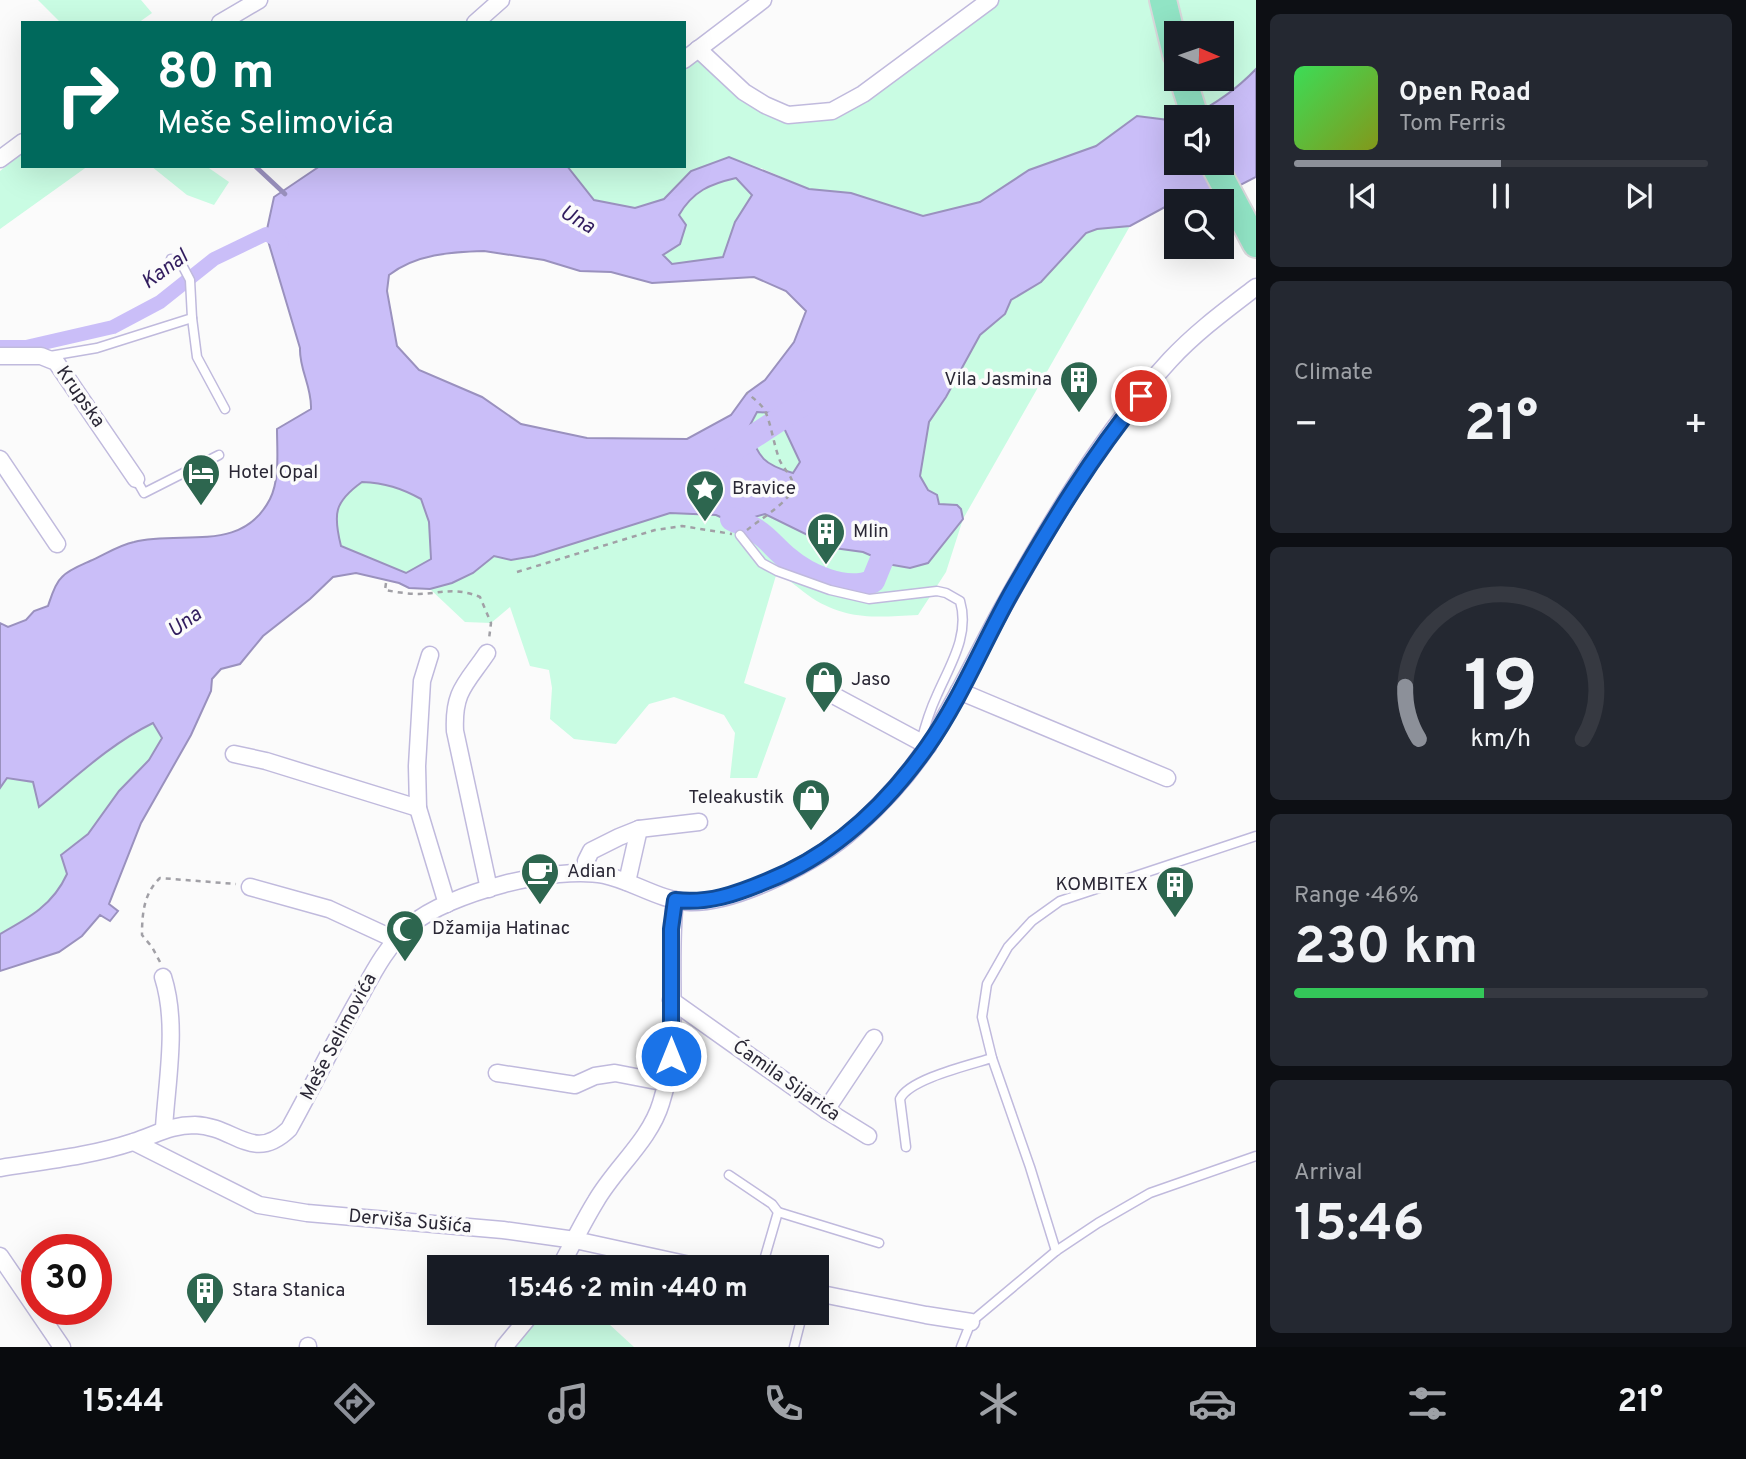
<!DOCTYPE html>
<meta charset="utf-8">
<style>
:root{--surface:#171b24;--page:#242831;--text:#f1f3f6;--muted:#9ea1a6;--line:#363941;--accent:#8c9099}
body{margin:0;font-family:Overpass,sans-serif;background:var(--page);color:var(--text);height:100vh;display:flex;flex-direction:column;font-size:26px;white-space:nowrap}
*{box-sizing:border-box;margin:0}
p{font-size:23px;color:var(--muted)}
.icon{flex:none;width:38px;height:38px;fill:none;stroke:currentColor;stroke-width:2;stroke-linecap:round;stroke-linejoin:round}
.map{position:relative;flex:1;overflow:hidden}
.sheet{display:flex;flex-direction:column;gap:14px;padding:14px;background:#0d0f14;width:490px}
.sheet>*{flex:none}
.top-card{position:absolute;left:21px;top:21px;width:665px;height:147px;border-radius:0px;box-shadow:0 7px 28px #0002;background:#00695c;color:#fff;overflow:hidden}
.needle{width:46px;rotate:92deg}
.controls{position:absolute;left:1164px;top:21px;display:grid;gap:14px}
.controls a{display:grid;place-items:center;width:70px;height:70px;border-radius:0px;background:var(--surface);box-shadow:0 7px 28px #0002;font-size:35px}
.speed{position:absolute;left:21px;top:1234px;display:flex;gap:14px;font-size:35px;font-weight:700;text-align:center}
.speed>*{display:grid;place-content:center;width:91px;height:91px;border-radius:50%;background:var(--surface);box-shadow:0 7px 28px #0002;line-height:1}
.speed .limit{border:10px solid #d22;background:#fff;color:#111}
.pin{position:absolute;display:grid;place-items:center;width:60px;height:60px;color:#fff;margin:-30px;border:4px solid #fff;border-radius:50%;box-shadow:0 2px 7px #0007}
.me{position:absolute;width:77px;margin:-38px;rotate:0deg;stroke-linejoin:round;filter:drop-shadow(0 0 5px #0008)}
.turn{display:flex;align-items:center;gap:24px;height:147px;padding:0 21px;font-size:32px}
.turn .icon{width:91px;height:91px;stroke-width:2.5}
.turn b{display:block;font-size:49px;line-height:60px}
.big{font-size:52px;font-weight:700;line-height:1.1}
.sheet .widget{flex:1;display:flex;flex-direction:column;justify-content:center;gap:10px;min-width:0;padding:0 24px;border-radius:10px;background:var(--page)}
.sheet .dial{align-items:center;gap:0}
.dial svg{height:182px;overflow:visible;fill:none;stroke:var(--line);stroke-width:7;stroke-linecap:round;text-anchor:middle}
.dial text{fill:var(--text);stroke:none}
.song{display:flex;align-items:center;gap:21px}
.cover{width:84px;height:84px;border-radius:10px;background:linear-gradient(135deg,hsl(130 70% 55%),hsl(70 70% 35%))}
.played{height:7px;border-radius:4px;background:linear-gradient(90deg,var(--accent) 50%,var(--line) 50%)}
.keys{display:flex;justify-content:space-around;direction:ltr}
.heat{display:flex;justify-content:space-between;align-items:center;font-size:38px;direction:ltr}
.charge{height:10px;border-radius:5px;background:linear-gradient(90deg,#34c759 46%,var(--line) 0)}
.trip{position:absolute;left:427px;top:1255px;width:402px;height:70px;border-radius:0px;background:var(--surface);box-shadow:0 7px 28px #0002;font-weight:700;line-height:70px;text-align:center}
.tabs{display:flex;height:112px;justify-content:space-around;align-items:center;background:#090b0e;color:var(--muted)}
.tabs .icon{width:49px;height:49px}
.tabs .selected{color:var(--accent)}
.tabs b{font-size:32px;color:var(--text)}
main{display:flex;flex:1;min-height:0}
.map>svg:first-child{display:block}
.green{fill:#c9fce3;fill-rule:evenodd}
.water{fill:#cabef8;stroke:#9a91be;stroke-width:2;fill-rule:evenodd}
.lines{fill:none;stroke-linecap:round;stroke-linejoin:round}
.stream{stroke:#9a91be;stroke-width:4.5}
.canal{stroke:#cabef8;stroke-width:14}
.river{stroke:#cabef8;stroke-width:24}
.lane-casing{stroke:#c0badd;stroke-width:11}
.street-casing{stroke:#c0badd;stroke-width:19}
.primary-casing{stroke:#d9d8db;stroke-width:30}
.path{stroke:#a1a0a6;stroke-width:2.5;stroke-dasharray:5 5;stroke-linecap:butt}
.lane{stroke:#fff;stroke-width:8}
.street{stroke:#fff;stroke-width:16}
.primary{stroke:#91e4c5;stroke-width:26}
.route-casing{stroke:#114b97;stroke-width:18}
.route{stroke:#1a73e8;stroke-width:12}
.labels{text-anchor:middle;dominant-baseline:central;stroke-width:7;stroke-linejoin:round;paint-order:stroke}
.poi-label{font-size:19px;fill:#2a2735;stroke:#fbfbfb;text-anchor:start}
.street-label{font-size:19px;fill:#2a2735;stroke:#fbfbfb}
.water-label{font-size:21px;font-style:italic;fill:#311c5e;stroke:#fbfbfb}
</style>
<main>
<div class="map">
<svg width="1256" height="1347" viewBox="0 0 1256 1347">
<rect width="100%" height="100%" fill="#fbfbfb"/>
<!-- green -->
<g class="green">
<path d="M38,0H141L152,13L138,23H61Z"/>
<path d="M990,0H1256V69C1236,90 1206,117 1176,117V121L1137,116L1096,146L1029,170L980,202L923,216L851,193L809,189L761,168L691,171L664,199L635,208L594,200L567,166H684V60L698,49L765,105L832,111ZM1176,33H1222V79H1176Z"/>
<path d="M23,153V166H88L0,229V171Z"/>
<path d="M206,166L229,182L214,205L187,195L151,166Z"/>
<path d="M736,178L752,195L735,222L723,257L672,264L663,255L680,244L679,215L685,205L710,183Z"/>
<path d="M1130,226L963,519L946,572L918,615C878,617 848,621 812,598C800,590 789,579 777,572L744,683L786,698L757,778H730L735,733L724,715L674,697L649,704L616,744L574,739L550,719L552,688L549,670L530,666L510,607L491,623L465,622L430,589L473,573L494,556L511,560L534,556L669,513L716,515L727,520L751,518L765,514L834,548L863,552L893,565L938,549L963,519L957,505L939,504L937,495L928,490L920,476L929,422L947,396L980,335L1005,314L1011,300L1041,282L1086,233L1097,229Z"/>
<path d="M757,412L773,413L784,428L800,463L793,474C762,464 760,458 748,429Z"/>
<path d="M362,482C385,483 401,488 421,499L429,522L431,559L406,574L341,546C333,514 334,502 362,482Z"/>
<path d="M153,723L163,738L149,760L119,791L88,834L61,855L67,874C53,905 29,918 0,934V788L7,778L33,782L40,807L107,751Z"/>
<path d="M533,1312L597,1313L634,1347H504Z"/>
</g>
<!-- water -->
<path class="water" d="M1256,69V177L1221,195L1176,201L1130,226L1097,229L1086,233L1041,282L1011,300L1005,314L980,335L946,397L929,422L920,476L928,490L937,495L939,504L957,505L961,509L963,519L928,563L910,568L893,565L863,552L834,548L765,514L751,518L727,520L716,515L670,513L534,556L511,560L494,556L473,573L452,583L430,589L409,588L399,583L356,573L333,577L310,599L263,636L240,664L221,669L212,679L211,691L191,735L141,823L109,904L118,911L110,921L100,915L82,936L59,952L0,971V934C29,918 53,905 67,874L61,855L88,834L119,791L149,760L162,738L153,723C110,744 76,777 39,807L33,782L7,778L0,788V623L8,627L26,620L34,611L48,606C51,597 55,583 62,577C68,570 81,565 90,561C104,555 119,545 134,542C182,530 242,554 270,499C280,479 277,451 277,429L311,409C312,387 299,369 300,348L266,234L274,197L320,166H567L594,200L635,208L664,199L691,171L729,157L809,189L851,193L923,216L980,202L1029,170L1096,146L1137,116L1176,121V163H1222V117H1189C1214,105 1237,89 1256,69ZM736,178L752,195L735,222L723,257L672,264L663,255L680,244L686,225L679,215C693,191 710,184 736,178ZM484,251L544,260L580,271L611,272L652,283L754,277L786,291L806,311L794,342L765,380L747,393L731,415L687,439L587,438L521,424L482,397L419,370L397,346L387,291L389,275C416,254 451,252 484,251ZM757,412L773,413L784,428L800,462L793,473C762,464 760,458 748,429ZM362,482C385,483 401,488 421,499L429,522L431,559L406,573L341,546C333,514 334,502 362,482Z"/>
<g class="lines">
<!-- stream -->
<path class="stream" d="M255,166L285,194"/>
<!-- canal -->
<path class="canal" d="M0,347H26L113,327L160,302L214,259L266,234L282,243"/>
<!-- river -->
<g class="river">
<path d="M725,455L806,402"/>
<path d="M732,519C740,523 750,526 757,531C768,538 776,549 786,557C807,575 846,594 873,581L882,559"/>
</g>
<defs>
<g id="lane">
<path d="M192,318L197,357L225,409"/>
<path d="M50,356L97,348L192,318L190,280L180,261L171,259"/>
<path d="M136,479L144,493L219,455"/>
<path d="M740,535L762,563L777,571L830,590L869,599L937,591L946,593L960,601C970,635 950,665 937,695C930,710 925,726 921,742"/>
<path d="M906,1147L900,1099C909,1079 970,1065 992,1058"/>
<path d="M729,1175L772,1204L778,1212L762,1267"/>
<path d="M778,1212L879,1243"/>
<path d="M1056,1251L1030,1167L992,1058L982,1017L987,984L1008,947L1032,921L1060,901L1256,836"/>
<path d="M794,1347L803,1312"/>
<path d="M961,1347L971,1322L1056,1251L1098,1223L1150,1193L1256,1156"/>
</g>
<g id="street">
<path d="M220,23L259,0"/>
<path d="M475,23L501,0"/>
<path d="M698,49L744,92L765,105L788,115L832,111L863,94L990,0"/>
<path d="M684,60L763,0"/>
<path d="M0,159L23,142"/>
<path d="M0,356H41L56,362L136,479"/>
<path d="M0,459L57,544"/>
<path d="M487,653C466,684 453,691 455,731L489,889"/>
<path d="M430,655L422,681L417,766L418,808L447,904"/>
<path d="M959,691L1167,778"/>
<path d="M831,694L928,746"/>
<path d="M234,754L266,761L418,808"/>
<path d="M586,872V861L591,851L619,837L639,829L699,822"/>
<path d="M627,882L639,829"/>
<path d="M250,887L329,909L396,940"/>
<path d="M163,977C178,1024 167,1079 164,1128"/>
<path d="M671,1000L826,1110L868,1136"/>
<path d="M497,1073L575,1085L595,1076L615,1073L667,1083"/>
<path d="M826,1110L874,1038"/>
<path d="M134,1142L259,1205L307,1213L503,1230L575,1240L699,1267"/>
<path d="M0,1168C44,1161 91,1156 133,1142C156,1135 169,1125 195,1125C235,1126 253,1164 289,1129C314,1084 336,1038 362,993C375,969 389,943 411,925C448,893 556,865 604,875C633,881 660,901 690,902C738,903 819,861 854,829C882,804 908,776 928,745C956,702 977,654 1002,609C1051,522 1102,434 1170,360C1196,332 1226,310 1256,287"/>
<path d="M0,1256L62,1347"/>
<path d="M560,1267C572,1245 583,1222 596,1201C615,1168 650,1140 661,1103C681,1043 667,965 675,900"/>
<path d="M817,1293L926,1315L971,1322"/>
<path d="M308,1346V1347"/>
<path d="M504,1347L533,1312"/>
</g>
<g id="primary">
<path d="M1163,0L1176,54"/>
<path d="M1183,79L1195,117"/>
<path d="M1213,163L1256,244"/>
</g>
</defs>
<!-- lane casing -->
<use href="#lane" class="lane-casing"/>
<!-- street casing -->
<use href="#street" class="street-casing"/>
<!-- primary casing -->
<use href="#primary" class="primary-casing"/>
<!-- path -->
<g class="path">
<path d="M747,530C758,521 787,503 792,490C796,479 785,471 780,461C774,446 772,428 766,413C763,405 754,399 747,393"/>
<path d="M517,572L655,530L682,526L732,534"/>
<path d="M386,583L385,590C396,592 408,594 419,594C443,593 455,587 480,597L491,623L489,639"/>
<path d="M160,962L152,947L142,935C142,913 144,893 160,878L236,884"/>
</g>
<!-- lane -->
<use href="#lane" class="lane"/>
<!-- street -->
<use href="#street" class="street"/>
<!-- primary -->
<use href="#primary" class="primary"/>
</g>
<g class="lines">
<defs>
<path id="route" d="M671,1056V929L675,900C708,904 736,894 767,881C833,855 886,805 927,747C961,699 984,641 1013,590C1052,522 1092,456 1141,396"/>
</defs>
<!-- route casing -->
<use href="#route" class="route-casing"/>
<!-- route -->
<use href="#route" class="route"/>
</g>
<!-- icons -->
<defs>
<symbol id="building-pin" viewBox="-11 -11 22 30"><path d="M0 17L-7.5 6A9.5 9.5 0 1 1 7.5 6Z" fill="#2d664f" stroke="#fbfbfb"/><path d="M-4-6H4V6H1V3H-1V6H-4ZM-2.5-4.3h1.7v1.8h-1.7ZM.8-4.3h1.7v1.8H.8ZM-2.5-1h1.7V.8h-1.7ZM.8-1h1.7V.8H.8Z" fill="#fff"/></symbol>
<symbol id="hotel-pin" viewBox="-11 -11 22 30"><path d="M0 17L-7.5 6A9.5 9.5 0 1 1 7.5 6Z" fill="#2d664f" stroke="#fbfbfb"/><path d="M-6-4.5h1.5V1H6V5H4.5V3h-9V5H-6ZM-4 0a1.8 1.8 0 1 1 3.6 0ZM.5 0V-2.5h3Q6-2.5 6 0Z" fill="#fff"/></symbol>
<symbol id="sight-pin" viewBox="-11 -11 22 30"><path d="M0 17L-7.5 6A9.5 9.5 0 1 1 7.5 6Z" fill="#2d664f" stroke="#fbfbfb"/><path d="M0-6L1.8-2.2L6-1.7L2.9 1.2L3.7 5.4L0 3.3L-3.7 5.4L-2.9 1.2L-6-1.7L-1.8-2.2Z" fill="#fff"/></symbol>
<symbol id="shop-pin" viewBox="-11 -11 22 30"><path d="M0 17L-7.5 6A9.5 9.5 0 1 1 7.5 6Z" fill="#2d664f" stroke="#fbfbfb"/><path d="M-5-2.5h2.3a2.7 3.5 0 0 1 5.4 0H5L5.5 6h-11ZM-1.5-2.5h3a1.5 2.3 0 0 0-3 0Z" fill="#fff"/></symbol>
<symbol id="cafe-pin" viewBox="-11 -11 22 30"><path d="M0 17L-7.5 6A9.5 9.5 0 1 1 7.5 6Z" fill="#2d664f" stroke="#fbfbfb"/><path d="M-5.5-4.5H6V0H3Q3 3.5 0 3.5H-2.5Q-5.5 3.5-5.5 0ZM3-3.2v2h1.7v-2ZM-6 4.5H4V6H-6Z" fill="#fff"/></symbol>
<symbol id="mosque-pin" viewBox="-11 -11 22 30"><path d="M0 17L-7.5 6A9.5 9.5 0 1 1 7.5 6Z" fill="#2d664f" stroke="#fbfbfb"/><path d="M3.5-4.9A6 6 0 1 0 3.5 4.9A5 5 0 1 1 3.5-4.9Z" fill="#fff"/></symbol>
</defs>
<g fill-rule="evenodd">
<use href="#building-pin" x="1057" y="358" width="44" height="60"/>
<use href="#hotel-pin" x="179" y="451" width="44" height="60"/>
<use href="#sight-pin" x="683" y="467" width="44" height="60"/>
<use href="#building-pin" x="804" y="510" width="44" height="60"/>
<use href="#shop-pin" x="802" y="658" width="44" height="60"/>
<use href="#shop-pin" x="789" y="776" width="44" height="60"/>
<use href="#cafe-pin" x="518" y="850" width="44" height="60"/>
<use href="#building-pin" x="1153" y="863" width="44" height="60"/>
<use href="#mosque-pin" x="383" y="907" width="44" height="60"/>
<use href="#building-pin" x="183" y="1269" width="44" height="60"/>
</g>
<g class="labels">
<!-- poi labels -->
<g class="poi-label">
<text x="1052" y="380" text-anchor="end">Vila Jasmina</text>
<text x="228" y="473">Hotel Opal</text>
<text x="732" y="489">Bravice</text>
<text x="853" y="532">Mlin</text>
<text x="851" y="680">Jaso</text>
<text x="784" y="798" text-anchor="end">Teleakustik</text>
<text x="567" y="872">Adian</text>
<text x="1148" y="885" text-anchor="end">KOMBITEX</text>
<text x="432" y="929">Džamija Hatinac</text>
<text x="232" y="1291">Stara Stanica</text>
</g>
<!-- street labels -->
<g class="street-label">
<text transform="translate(80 397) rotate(55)">Krupska</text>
<text transform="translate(339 1037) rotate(-62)">Meše Selimovića</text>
<text transform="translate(786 1081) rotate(35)">Ćamila Sijarića</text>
<text transform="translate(410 1222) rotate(5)">Derviša Sušića</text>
</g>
<!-- water labels -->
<g class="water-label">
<text transform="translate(577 220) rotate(30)">Una</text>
<text transform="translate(165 270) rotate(-36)">Kanal</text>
<text transform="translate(185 623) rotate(-36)">Una</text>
</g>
</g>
</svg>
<div class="controls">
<a><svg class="needle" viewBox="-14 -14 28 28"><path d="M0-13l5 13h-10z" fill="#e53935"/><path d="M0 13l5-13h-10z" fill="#9ea1a6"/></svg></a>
<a><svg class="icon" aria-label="sound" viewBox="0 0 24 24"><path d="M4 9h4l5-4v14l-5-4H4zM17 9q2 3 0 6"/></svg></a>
<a><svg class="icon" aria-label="search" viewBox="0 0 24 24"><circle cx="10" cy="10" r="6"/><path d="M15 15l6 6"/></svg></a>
</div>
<div class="speed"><div class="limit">30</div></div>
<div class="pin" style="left:1141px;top:396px;background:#d93025"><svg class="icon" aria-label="arrive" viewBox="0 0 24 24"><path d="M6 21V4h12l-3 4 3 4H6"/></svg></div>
<svg class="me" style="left:671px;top:1056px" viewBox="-20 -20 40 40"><circle r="17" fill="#1a73e8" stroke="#fff" stroke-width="3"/><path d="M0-11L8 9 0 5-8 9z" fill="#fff"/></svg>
<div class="trip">15:46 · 2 min · 440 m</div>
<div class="top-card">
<div class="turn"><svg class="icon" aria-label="right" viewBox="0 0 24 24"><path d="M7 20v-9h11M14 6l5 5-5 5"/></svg><div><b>80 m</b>Meše Selimovića</div></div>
</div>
</div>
<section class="sheet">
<div class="widget">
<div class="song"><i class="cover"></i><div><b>Open Road</b><p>Tom Ferris</p></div></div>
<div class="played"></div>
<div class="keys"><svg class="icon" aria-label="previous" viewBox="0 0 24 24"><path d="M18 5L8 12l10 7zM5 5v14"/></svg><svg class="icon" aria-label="pause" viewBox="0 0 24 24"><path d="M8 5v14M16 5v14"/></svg><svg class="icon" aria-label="next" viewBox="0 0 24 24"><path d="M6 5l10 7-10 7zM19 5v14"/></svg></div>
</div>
<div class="widget"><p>Climate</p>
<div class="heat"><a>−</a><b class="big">21°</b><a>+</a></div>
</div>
<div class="widget dial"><svg viewBox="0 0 100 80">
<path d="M14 69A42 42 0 1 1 86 69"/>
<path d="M14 69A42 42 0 0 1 8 46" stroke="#8c9099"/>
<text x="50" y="56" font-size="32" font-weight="700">19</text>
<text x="50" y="72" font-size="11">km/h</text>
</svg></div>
<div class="widget"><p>Range · 46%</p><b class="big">230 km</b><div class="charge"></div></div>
<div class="widget"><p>Arrival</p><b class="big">15:46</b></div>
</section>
</main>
<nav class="tabs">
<b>15:44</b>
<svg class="icon selected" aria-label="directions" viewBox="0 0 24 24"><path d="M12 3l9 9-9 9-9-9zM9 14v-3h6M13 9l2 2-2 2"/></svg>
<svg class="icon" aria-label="music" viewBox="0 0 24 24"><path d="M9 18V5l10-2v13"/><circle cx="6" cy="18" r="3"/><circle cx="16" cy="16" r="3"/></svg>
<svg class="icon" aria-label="phone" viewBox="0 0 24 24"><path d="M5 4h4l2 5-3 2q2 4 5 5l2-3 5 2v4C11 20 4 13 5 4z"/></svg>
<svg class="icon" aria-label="climate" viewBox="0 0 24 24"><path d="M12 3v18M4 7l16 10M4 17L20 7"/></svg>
<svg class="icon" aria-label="car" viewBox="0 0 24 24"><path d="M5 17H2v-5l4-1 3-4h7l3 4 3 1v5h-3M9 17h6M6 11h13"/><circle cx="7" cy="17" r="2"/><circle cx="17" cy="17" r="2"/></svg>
<svg class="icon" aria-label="filters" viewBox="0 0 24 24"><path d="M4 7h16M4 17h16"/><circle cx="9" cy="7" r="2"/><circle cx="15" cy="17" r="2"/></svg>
<b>21°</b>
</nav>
